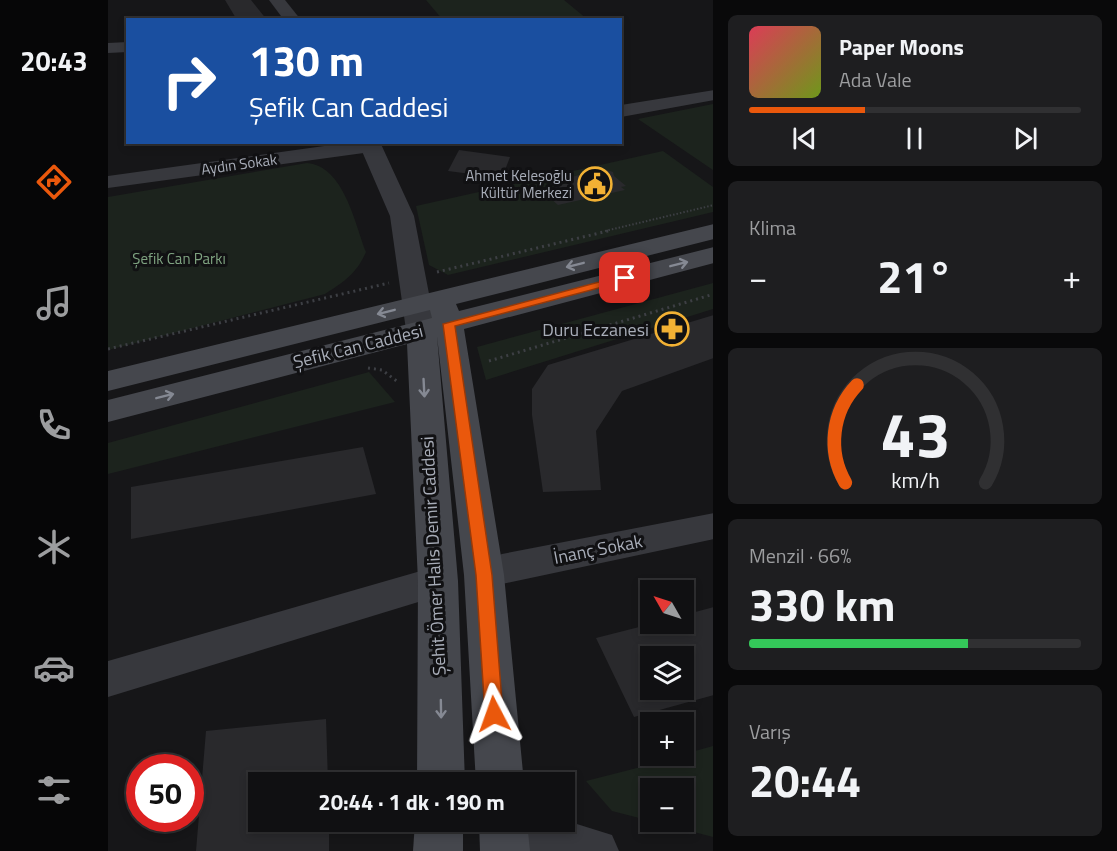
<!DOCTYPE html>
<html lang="tr">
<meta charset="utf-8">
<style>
:root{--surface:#101012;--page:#1e1e20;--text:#f1f3f6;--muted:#9c9d9f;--line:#303032;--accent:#ea580c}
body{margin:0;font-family:"Titillium Web",sans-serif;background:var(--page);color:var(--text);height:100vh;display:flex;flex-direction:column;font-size:22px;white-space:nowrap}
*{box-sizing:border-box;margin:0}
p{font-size:20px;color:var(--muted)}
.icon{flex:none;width:33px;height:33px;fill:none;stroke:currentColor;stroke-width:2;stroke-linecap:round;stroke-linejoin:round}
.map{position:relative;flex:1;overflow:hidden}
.panel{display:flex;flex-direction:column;gap:15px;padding:15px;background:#09090a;width:404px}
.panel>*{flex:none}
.guide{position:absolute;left:18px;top:18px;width:496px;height:126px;border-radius:0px;box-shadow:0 3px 9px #0003,0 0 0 2px var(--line);background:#1a4fa0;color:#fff;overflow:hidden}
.needle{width:39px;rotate:309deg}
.controls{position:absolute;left:532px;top:580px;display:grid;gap:12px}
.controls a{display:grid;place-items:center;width:54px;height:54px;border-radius:0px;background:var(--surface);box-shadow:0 3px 9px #0003,0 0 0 2px var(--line);font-size:30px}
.speed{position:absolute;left:18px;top:754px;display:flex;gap:12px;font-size:30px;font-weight:700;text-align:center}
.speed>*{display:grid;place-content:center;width:78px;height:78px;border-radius:50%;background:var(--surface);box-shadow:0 3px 9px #0003,0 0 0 2px var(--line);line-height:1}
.speed .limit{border:9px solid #d22;background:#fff;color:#111}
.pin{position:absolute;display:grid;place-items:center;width:51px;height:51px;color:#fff;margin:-26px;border-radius:12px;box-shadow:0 3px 9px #0006}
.me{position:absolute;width:66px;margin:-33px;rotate:356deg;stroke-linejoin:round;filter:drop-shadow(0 0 4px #0008)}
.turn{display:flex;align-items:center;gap:21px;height:126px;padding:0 24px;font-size:27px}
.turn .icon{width:78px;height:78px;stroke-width:2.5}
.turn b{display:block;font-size:42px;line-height:51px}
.big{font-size:45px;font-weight:700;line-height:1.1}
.panel .card{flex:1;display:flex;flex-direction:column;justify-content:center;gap:9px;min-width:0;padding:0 21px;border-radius:9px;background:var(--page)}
.panel .dial{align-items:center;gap:0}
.dial svg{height:156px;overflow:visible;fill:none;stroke:var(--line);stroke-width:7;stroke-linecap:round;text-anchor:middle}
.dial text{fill:var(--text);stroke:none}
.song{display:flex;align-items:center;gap:18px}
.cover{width:72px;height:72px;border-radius:9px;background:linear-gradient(135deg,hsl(350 70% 55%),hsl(80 70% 35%))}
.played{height:6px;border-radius:3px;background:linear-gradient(90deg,var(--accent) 35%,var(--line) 35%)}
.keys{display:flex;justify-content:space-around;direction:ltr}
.heat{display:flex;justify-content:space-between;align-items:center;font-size:33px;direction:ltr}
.charge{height:9px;border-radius:4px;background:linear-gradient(90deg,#34c759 66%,var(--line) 0)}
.trip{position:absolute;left:140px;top:772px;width:327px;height:60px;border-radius:0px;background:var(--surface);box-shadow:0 3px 9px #0003,0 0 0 2px var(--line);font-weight:700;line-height:60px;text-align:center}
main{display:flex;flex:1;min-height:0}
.dock{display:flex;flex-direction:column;width:108px;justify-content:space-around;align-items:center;background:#060607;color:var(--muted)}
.dock .icon{width:42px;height:42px}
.dock .current{color:var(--accent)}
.dock b{font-size:27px;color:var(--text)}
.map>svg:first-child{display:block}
.green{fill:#1c231d}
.building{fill:#29292c;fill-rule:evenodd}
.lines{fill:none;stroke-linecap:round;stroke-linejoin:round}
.path-far1{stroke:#3d3f44;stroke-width:2;stroke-dasharray:1.5 2;stroke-linecap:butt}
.path{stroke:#3d3f44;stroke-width:3;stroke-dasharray:2 4;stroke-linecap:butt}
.minor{fill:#37383d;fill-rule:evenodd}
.tertiary{fill:#37383d;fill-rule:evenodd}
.secondary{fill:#45474d;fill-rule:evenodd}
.oneway{stroke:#858993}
.route{fill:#ea580c;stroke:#983908;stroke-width:1.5}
.labels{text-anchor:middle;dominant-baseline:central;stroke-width:6;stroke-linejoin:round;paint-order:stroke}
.far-street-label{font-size:15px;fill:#a8adb8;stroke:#111113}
.far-poi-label{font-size:15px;fill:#a8adb8;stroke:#111113;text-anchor:end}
.far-park-label{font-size:15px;fill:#7fa381;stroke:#111113}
.poi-label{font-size:18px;fill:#a8adb8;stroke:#111113;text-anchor:end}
.street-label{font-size:18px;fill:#a8adb8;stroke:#111113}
</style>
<main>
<nav class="dock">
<b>20:43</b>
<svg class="icon current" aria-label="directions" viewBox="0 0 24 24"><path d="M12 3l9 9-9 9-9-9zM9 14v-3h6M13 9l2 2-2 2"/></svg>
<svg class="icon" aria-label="music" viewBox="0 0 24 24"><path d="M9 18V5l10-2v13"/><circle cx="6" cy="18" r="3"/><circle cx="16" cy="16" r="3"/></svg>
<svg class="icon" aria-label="phone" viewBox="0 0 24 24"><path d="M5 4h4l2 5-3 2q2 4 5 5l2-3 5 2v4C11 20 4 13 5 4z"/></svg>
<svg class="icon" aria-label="climate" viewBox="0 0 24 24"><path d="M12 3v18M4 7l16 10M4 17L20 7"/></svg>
<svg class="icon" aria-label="car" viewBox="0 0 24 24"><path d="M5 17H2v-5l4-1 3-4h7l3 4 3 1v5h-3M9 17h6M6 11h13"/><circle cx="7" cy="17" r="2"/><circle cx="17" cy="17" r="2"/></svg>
<svg class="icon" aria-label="filters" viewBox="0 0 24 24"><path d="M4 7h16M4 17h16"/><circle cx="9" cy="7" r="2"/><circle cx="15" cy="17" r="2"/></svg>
</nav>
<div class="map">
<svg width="606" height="851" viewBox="0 0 606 851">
<rect width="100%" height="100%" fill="#161618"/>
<!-- green -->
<g class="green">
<path d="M318,0H456L479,19H334Z"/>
<path d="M605,104V170L530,119Z"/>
<path d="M555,151L605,187V212L340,275L321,265L308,206Z"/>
<path d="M199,163C236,166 247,224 258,252C249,273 236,282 217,294L0,350V197Z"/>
<path d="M605,283V309L378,380L369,347Z"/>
<path d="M261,372L287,402L0,474V443Z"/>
<path d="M605,746V837L548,822H576V789H543V821L504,811L478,781L576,756V754Z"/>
</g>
<!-- building -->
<g class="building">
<path d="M117,0H143L159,20H129Z"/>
<path d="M351,150L402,157L394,178L340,171Z"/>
<path d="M496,169L505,172L506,176L518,186L513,187L517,190L450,205L433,190L460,183L455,179Z"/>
<path d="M606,315V358L514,391L488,431L493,490L435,492L424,415V389L440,365Z"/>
<path d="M255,447L268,494L23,539V487Z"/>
<path d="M606,607V695L526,717L488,638L543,624H576V615ZM543,657H576V690H543Z"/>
<path d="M218,719L220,783H150V822H221V851H88L98,731Z"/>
</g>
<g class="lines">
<!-- path-far1 -->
<path class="path-far1" d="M497,231L606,205"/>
<!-- path -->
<g class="path">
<path d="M329,272L504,230"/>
<path d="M0,349L281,283"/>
<path d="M381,361L606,294"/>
<path d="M260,368L274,370L290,382"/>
</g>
<!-- minor -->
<g class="minor">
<path d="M20,42V52L0,53V43Z"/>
<path d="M606,90V100L513,117V105Z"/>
<path d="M245,142H270L273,146L270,150L263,152L0,188V176Z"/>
<path d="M606,513V539L394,584L376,590L363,585L358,575L363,565L394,554Z"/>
<path d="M330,566L343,570L348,581L343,592L0,697V661Z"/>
<path d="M456,820L504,835L511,851H398L379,844L373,828L375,822Z"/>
</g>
<!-- tertiary -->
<g class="tertiary">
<path d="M161,0H177L193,20H176Z"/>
<path d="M250,142H272L306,216L328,330L323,336L313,339L303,336L298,330L282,216Z"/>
</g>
<!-- secondary -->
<g class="secondary">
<path d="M606,224V239L348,304L351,311L606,247V263L356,329L396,575L416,783H368L356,575L329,336L350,581L357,783H309L310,581L299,344L0,422V400L324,318L322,310L0,391V371Z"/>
<path d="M307,822H355V851H305Z"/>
<path d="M371,822H419L422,851H372Z"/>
</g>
</g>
<!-- one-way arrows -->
<defs><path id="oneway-shaft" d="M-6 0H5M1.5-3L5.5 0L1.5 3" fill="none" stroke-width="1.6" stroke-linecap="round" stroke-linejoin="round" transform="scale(1.5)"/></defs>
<g class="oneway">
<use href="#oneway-shaft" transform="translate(571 264) rotate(-14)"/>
<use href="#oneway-shaft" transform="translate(467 265) rotate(166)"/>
<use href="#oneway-shaft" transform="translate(278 312) rotate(166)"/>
<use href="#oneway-shaft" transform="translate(316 388) rotate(87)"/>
<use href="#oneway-shaft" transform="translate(57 396) rotate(-14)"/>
<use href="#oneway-shaft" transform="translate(333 709) rotate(89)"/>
</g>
<!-- route -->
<path class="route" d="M517,275L521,276V280L347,326L384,575L395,714L393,720L386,723L380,720L377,714L368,575L335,324Z"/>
<!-- icons -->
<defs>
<symbol id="civic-ring" viewBox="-11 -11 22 22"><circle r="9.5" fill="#111113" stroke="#f2b134" stroke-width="1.5"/><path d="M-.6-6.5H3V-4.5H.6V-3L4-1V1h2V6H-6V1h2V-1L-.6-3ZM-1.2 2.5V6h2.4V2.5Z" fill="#f2b134"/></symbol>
<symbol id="pharmacy-ring" viewBox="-11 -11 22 22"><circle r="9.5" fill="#111113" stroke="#f2b134" stroke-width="1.5"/><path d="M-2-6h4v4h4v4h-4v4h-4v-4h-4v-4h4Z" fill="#f2b134"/></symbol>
</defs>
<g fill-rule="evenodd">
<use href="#civic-ring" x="468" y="165" width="38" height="38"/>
<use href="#pharmacy-ring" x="545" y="310" width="38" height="38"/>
</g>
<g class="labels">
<!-- far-street labels -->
<g class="far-street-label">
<text transform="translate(131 164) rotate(-8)">Aydın Sokak</text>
</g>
<!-- far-poi labels -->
<g class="far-poi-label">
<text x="464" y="175">Ahmet Keleşoğlu<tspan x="464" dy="17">Kültür Merkezi</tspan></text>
</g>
<!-- far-park labels -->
<g class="far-park-label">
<text x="71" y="258">Şefik Can Parkı</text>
</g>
<!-- poi labels -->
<g class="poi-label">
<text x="541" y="329">Duru Eczanesi</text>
</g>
<!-- street labels -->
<g class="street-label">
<text transform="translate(250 346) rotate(-14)">Şefik Can Caddesi</text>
<text transform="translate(490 549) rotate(-11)">İnanç Sokak</text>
<text transform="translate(325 556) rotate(-93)">Şehit Ömer Halis Demir Caddesi</text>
</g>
</g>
</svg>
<div class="controls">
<a><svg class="needle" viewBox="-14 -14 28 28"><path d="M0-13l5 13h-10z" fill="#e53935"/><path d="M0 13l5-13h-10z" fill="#9c9d9f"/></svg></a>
<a><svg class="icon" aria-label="layers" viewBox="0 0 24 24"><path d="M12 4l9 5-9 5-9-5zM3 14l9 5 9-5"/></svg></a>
<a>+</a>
<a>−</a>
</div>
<div class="speed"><div class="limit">50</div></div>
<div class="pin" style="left:517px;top:278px;background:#d93025"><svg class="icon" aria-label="arrive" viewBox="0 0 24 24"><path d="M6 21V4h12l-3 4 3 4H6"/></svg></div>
<svg class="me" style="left:386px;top:714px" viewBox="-20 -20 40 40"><path d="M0-17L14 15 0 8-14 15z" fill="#ea580c" stroke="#fff" stroke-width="4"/></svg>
<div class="trip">20:44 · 1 dk · 190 m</div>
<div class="guide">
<div class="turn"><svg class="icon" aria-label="right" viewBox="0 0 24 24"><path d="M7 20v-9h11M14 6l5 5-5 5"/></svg><div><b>130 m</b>Şefik Can Caddesi</div></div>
</div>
</div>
<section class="panel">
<div class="card">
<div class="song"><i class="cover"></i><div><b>Paper Moons</b><p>Ada Vale</p></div></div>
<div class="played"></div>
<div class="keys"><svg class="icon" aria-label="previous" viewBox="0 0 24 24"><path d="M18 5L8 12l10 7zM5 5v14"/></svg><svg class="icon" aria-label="pause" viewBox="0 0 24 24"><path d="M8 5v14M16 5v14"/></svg><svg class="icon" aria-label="next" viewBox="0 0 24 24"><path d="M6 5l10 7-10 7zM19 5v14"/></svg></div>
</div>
<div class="card"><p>Klima</p>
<div class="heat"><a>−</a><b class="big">21°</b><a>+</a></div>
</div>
<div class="card dial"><svg viewBox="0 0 100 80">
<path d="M14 69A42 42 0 1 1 86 69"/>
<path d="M14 69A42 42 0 0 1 20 19" stroke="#ea580c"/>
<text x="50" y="56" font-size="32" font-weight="700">43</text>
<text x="50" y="72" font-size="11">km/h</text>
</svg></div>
<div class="card"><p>Menzil · 66%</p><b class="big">330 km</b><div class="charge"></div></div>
<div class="card"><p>Varış</p><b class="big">20:44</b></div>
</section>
</main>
